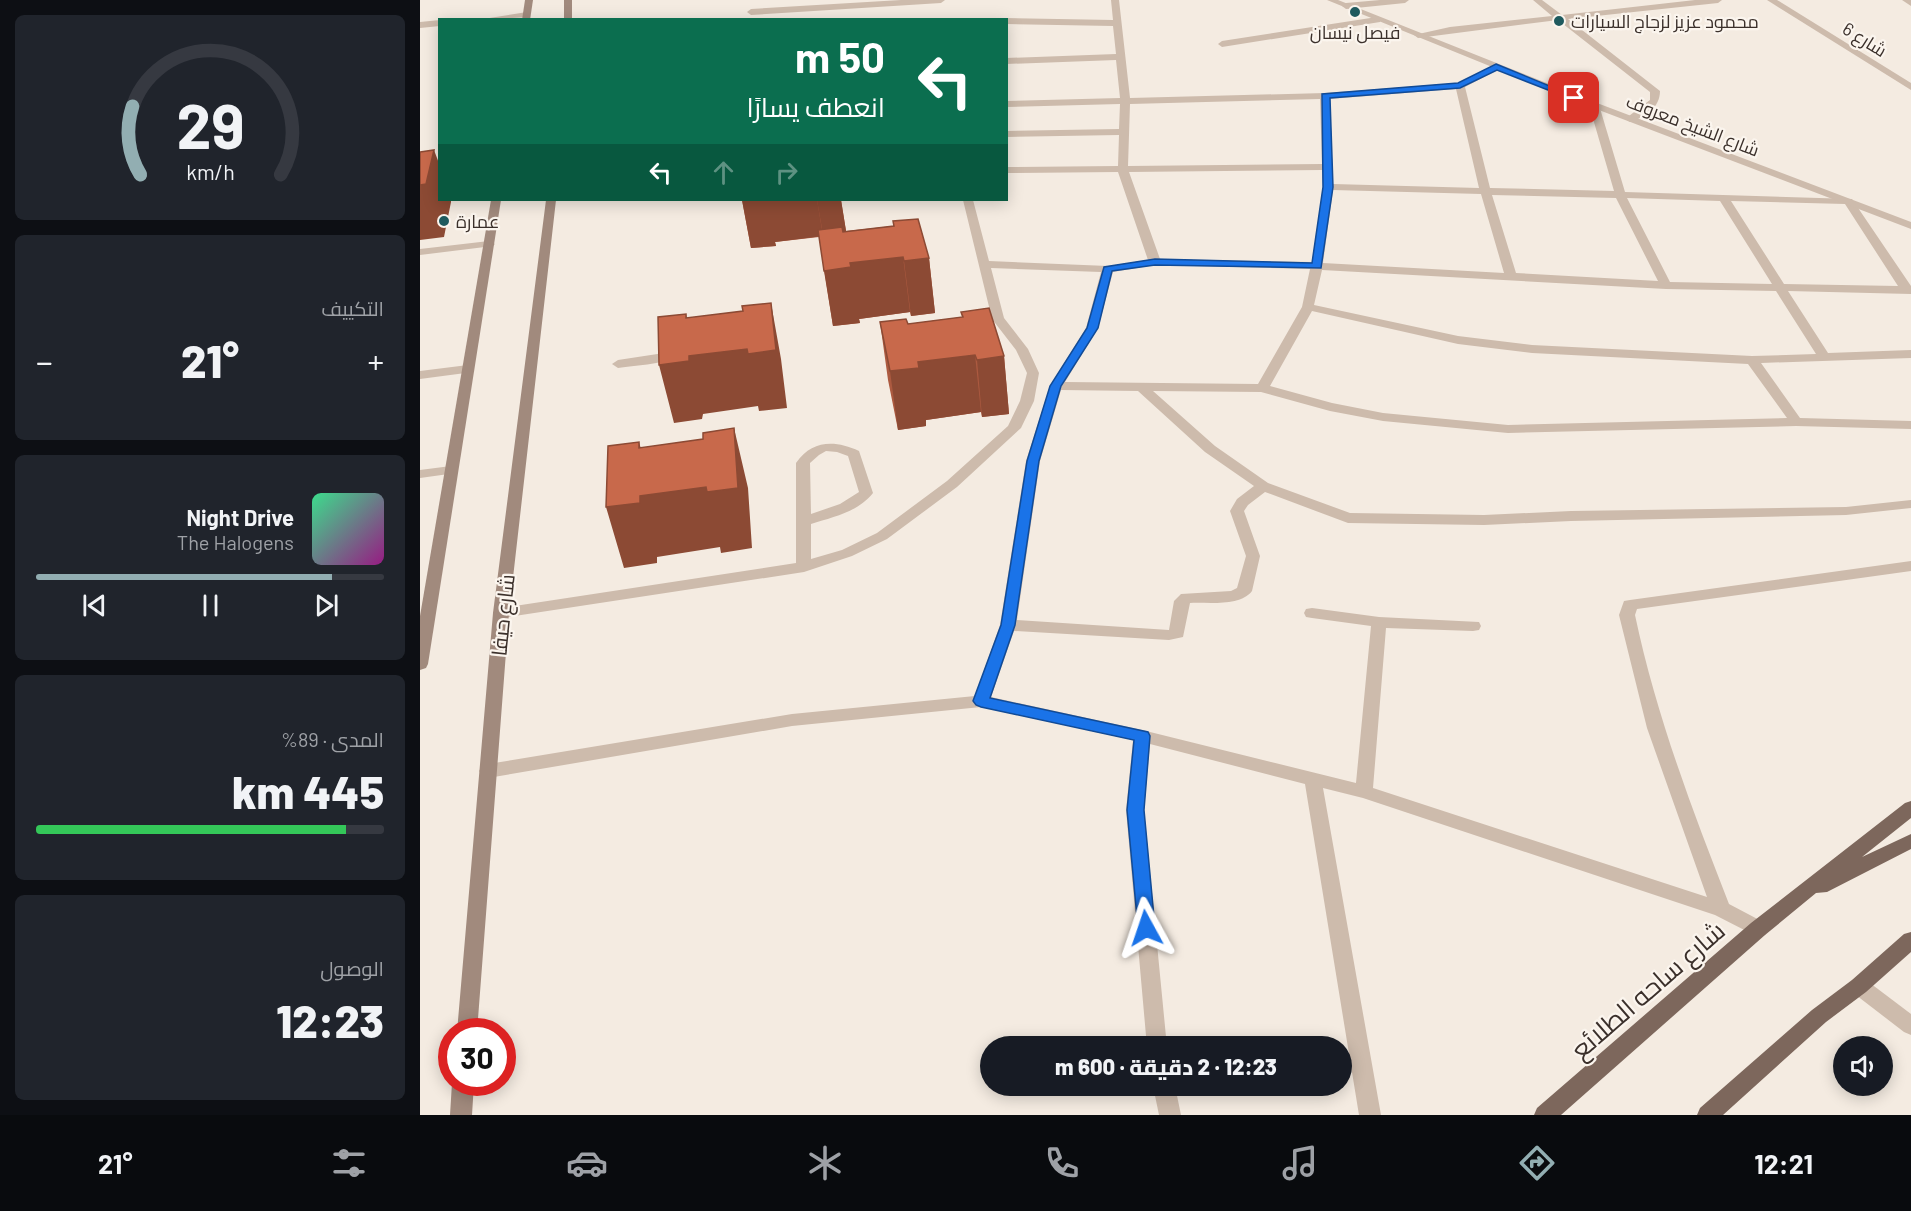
<!DOCTYPE html>
<html lang="ar">
<meta charset="utf-8">
<style>
:root{--surface:#171b24;--page:#20242c;--text:#f1f3f6;--muted:#9ea1a6;--line:#363941;--accent:#92aeb2}
body{margin:0;font-family:Barlow,Cairo,sans-serif;background:var(--page);color:var(--text);direction:rtl;height:100vh;display:flex;flex-direction:column;font-size:22px;white-space:nowrap}
*{box-sizing:border-box;margin:0}
p{font-size:20px;color:var(--muted)}
.icon{flex:none;width:33px;height:33px;fill:none;stroke:currentColor;stroke-width:2;stroke-linecap:round;stroke-linejoin:round}
.map{position:relative;flex:1;overflow:hidden;direction:ltr}
.drawer{display:flex;flex-direction:column;gap:15px;padding:15px;background:#0d0f14;width:420px}
.drawer>*{flex:none}
.banner{position:absolute;left:18px;top:18px;width:570px;height:183px;border-radius:0px;box-shadow:0 3px 15px #0003;direction:rtl;background:#0b6e4f;color:#fff;overflow:hidden}
.tools{position:absolute;left:1413px;top:1036px;display:grid;gap:12px}
.tools a{display:grid;place-items:center;width:60px;height:60px;border-radius:50%;background:var(--surface);box-shadow:0 3px 15px #0003;font-size:30px}
.speed{position:absolute;left:18px;top:1018px;display:flex;gap:12px;font-size:30px;font-weight:700;text-align:center}
.speed>*{display:grid;place-content:center;width:78px;height:78px;border-radius:50%;background:var(--surface);box-shadow:0 3px 15px #0003;line-height:1}
.speed .limit{border:9px solid #d22;background:#fff;color:#111}
.pin{position:absolute;display:grid;place-items:center;width:51px;height:51px;color:#fff;margin:-26px;border-radius:12px;box-shadow:0 3px 9px #0006}
.me{position:absolute;width:66px;margin:-33px;rotate:355deg;stroke-linejoin:round;filter:drop-shadow(0 0 4px #0008)}
.turn{display:flex;align-items:center;gap:21px;height:126px;padding:0 24px;font-size:27px}
.turn .icon{width:78px;height:78px;stroke-width:2.5}
.turn b{display:block;font-size:42px;line-height:51px}
.lanes{display:flex;align-items:center;height:57px;padding:0 24px;background:#0003;justify-content:center;gap:30px;direction:ltr}
.lanes .off{opacity:.35}
.big{font-size:45px;font-weight:800;line-height:1.1}
.drawer .tile{flex:1;display:flex;flex-direction:column;justify-content:center;gap:9px;min-width:0;padding:0 21px;border-radius:9px;background:var(--page)}
.drawer .dial{align-items:center;gap:0}
.dial svg{height:156px;overflow:visible;fill:none;stroke:var(--line);stroke-width:7;stroke-linecap:round;text-anchor:middle}
.dial text{fill:var(--text);stroke:none}
.song{display:flex;align-items:center;gap:18px}
.cover{width:72px;height:72px;border-radius:9px;background:linear-gradient(135deg,hsl(150 70% 55%),hsl(310 70% 35%))}
.played{height:6px;border-radius:3px;background:linear-gradient(90deg,var(--accent) 85%,var(--line) 85%)}
.keys{display:flex;justify-content:space-around;direction:ltr}
.heat{display:flex;justify-content:space-between;align-items:center;font-size:33px;direction:ltr}
.charge{height:9px;border-radius:4px;background:linear-gradient(90deg,#34c759 89%,var(--line) 0)}
.trip{position:absolute;left:560px;top:1036px;width:372px;height:60px;border-radius:30px;background:var(--surface);box-shadow:0 3px 15px #0003;font-weight:800;line-height:60px;text-align:center;direction:rtl}
.tabs{display:flex;height:96px;justify-content:space-around;align-items:center;background:#090b0e;color:var(--muted)}
.tabs .icon{width:42px;height:42px}
.tabs .on{color:var(--accent)}
.tabs b{font-size:27px;color:var(--text)}
main{display:flex;flex:1;min-height:0}
.map>svg:first-child{display:block}
.lines{fill:none;stroke-linecap:round;stroke-linejoin:round}
.minor{fill:#cdbbac;fill-rule:evenodd}
.tertiary{fill:#cdbbac;fill-rule:evenodd}
.secondary{fill:#a18a7d;fill-rule:evenodd}
.primary{fill:#7d675c;fill-rule:evenodd}
.wall{fill:#ac5a40}
.shaded-wall{fill:#8c4a34}
.building{fill:#c8694b;stroke:#8c4a34;stroke-width:1.5}
.route{fill:#1a73e8;stroke:#114b97;stroke-width:1.5}
.poi-dot{fill:#1f5a5e;stroke:#fbf5ee;stroke-width:2}
.labels{text-anchor:middle;dominant-baseline:central;stroke-width:4.5;stroke-linejoin:round;paint-order:stroke}
.far-poi-label{font-size:18px;fill:#3b302b;stroke:#fbf5ee;text-anchor:start}
.far-street-label{font-size:18px;fill:#3b302b;stroke:#fbf5ee}
.street-label{font-size:21px;fill:#3b302b;stroke:#fbf5ee}
.near-street-label{font-size:26px;fill:#3b302b;stroke:#fbf5ee}
</style>
<main>
<div class="map">
<svg width="1491" height="1115" viewBox="0 0 1491 1115">
<rect width="100%" height="100%" fill="#f4ebe1"/>
<g class="lines">
<!-- minor -->
<g class="minor">
<path d="M481,0H525L521,3L331,15L327,12L331,9Z"/>
<path d="M691,0H699L710,98L905,93L1038,83L1076,64L1081,67L1079,69L1045,87L1070,188L1194,191L1169,105L1174,102L1179,105L1205,192L1432,199L1491,286V294L1368,291L1408,353L1491,350V358L1341,363L1380,418L1491,421V429L1376,426L1088,433L963,421L910,411L841,392L733,391L795,446L848,483L930,513L1064,515L1151,511L1426,507L1491,500V508L1426,515L1151,521L1064,525L928,523L845,492L828,505L824,511L840,556L832,591C820,607 788,602 770,603L763,637L749,640L594,631L571,697L722,730L936,783L951,626L892,618L886,617L884,613L886,609L892,608L959,617L1059,622L1061,626L1059,630L1053,631L966,628L953,788L1287,897L1227,728L1199,615L1204,601L1210,600L1491,561V571L1217,609L1215,615C1236,715 1272,809 1309,904L1345,923L1348,929L1345,935L1338,937L1295,915L943,798L903,788L961,1115H939L885,784L730,744L724,810L747,1047H727L706,810L713,740L561,707L372,726L68,778L62,776L59,771L62,766L68,764L372,714L555,696L580,625L606,461L630,386L666,328L681,272L571,268L584,318L608,349L619,373L614,401L601,428L537,487L467,539L432,556L384,572L81,618L75,617L73,613L75,609L81,608L376,563V463C392,440 415,440 439,451L453,493C438,512 413,517 391,524V559L422,550L457,533L527,481L588,426L600,401L607,373L596,350L572,319L543,200H553L569,261L688,266L728,260L698,172L586,173V167L698,166L699,135L586,137V131L699,129L700,104L586,107V101L700,98L696,60L586,64V58L696,54L693,26L586,24V20H583L586,18L693,20ZM1036,89L1059,188L913,184L910,99ZM900,99L902,164L708,166L710,104ZM902,170L903,187L892,262L740,259L709,172ZM913,190L1061,194L1084,273L903,263ZM1072,195L1196,198L1238,281L1096,273ZM1207,198L1300,201L1352,284L1250,282ZM1311,201L1425,204L1478,286L1364,284ZM735,265L890,269L882,307L838,384L645,382L678,328L693,272ZM902,270L1246,289L1356,291L1396,354L1332,356L1112,345L1038,336L894,305ZM892,311L1038,344L1112,353L1328,364L1367,418L1088,425L963,413L912,403L850,386ZM641,390L718,391L785,452L834,486L817,499L810,511L826,556L817,588L811,591L761,594L754,601L749,630L597,620L620,461ZM406,451L417,452L428,456L439,492L420,504L391,514L390,463L399,455Z"/>
<path d="M960,0H989L985,3L926,9L922,6L926,3Z"/>
<path d="M1113,0H1122L1142,15L1275,0H1302L1298,3L1148,19L1240,91C1240,108 1225,117 1210,122L1205,119L1230,100V92L1138,20L998,38L994,35L1030,27L1132,16Z"/>
<path d="M1482,0H1491V6Z"/>
<path d="M107,12L110,13V17L57,20Z"/>
<path d="M957,17L961,20L960,22L802,47L798,44L802,41Z"/>
<path d="M20,20V26L0,28V22Z"/>
<path d="M69,241L75,244L73,246L0,255V249Z"/>
<path d="M256,348L260,349L262,352C248,365 217,365 198,368L192,364L198,360L244,353Z"/>
<path d="M48,365L53,366L54,369L53,372L0,379V371Z"/>
<path d="M31,466L36,467L38,470L36,473L0,478V470Z"/>
<path d="M1439,977L1446,980L1491,1014V1035L1484,1032L1432,992L1429,986L1432,980Z"/>
<path d="M733,1086H755L761,1115H739Z"/>
</g>
<!-- tertiary -->
<g class="tertiary">
<path d="M907,0H918L1177,103L1491,222V229L1171,107Z"/>
<path d="M1347,0H1357L1491,83V90Z"/>
</g>
<!-- secondary -->
<g class="secondary">
<path d="M105,0H113L110,20H102Z"/>
<rect x="144" y="0" width="8" height="20"/>
<path d="M71,200H81L8,664L6,668L0,670V616Z"/>
<path d="M126,200H136L89,613L57,1032H37L73,613Z"/>
<path d="M32,1083H54L52,1115H30Z"/>
</g>
<!-- primary -->
<g class="primary">
<path d="M1491,801V818L1442,857L1491,834V849L1407,892L1396,893L1345,935L1141,1115H1114L1117,1108L1331,923L1485,803Z"/>
<path d="M1491,932V952L1446,992L1406,1022L1303,1115H1277L1280,1108L1392,1010L1432,980L1484,934Z"/>
</g>
</g>
<!-- wall -->
<g class="wall">
<path d="M322,200H421L426,231L473,226V221L509,258L515,313L491,316L490,312L439,319L440,323L413,326L399,237L355,242L356,246L331,248Z"/>
<path d="M541,312L584,356L589,414L562,417L561,412L506,420V426L478,430L468,380L460,322L488,324L542,317Z"/>
</g>
<!-- shaded-wall -->
<g class="shaded-wall">
<path d="M14,150L20,166V200H31V202L24,237L0,240V185Z"/>
<path d="M322,200H397L403,236L355,242L356,246L331,248Z"/>
<path d="M397,200H421L427,237L404,240Z"/>
<path d="M483,257L490,312L439,319L440,323L413,326L404,271L430,263Z"/>
<path d="M509,258L515,313L491,316L484,261Z"/>
<path d="M351,303L361,359L367,408L339,411L338,406L283,414L282,419L254,423L239,365L266,318V314L276,355Z"/>
<path d="M555,355L561,412L506,420V426L478,430L470,371L498,362Z"/>
<path d="M584,356L589,414L562,417L557,360Z"/>
<path d="M314,428L328,488L332,548L301,553L300,547L237,557V563L204,568L186,507L219,442L234,494Z"/>
</g>
<!-- building -->
<g class="building">
<path d="M14,150L6,184L0,185V152Z"/>
<path d="M498,219L509,258L484,261L483,257L430,263L431,267L404,271L398,230L422,227L423,232L474,226L473,221Z"/>
<path d="M351,303L356,350L328,354L327,349L269,356V361L239,365L238,317L266,314V318L323,311L322,306Z"/>
<path d="M569,308L584,356L557,360L555,355L498,362L499,368L470,371L460,322L486,319L488,324L543,317L541,312Z"/>
<path d="M314,428L318,488L287,492L286,487L220,496V503L186,507L188,446L219,442V448L283,439V433Z"/>
</g>
<!-- route -->
<path class="route" d="M1076,64L1159,98L1151,99L1077,70L1040,88L910,98L913,187L901,268L735,265L692,271L678,328L641,386L619,461L595,625L570,698L728,732L730,736L724,810L735,928L733,934L726,936L720,934L718,928L707,810L714,740L561,707L556,705L553,701L581,625L607,461L630,386L667,328L684,267L735,259L892,263L903,187L902,94L1038,83Z"/>
<!-- markers -->
<g class="poi-dot">
<circle cx="935" cy="12" r="6"/>
<circle cx="1139" cy="21" r="6"/>
<circle cx="24" cy="221" r="6"/>
</g>
<g class="labels">
<!-- far-poi labels -->
<g class="far-poi-label">
<text x="1151" y="21">محمود عزيز لزجاج السيارات</text>
<text x="935" y="32" text-anchor="middle">فيصل نيسان</text>
<text x="36" y="221">عمارة</text>
</g>
<!-- far-street labels -->
<g class="far-street-label">
<text transform="translate(1445 39) rotate(32)">شارع 6</text>
<text transform="translate(1273 125) rotate(21)">شارع الشيخ معروف</text>
</g>
<!-- street labels -->
<g class="street-label">
<text transform="translate(82 615) rotate(-84)">شارع حيفا</text>
</g>
<!-- near-street labels -->
<g class="near-street-label">
<text transform="translate(1227 989) rotate(-41)">شارع ساحه الطلائع</text>
</g>
</g>
</svg>
<div class="tools">
<a><svg class="icon" aria-label="sound" viewBox="0 0 24 24"><path d="M4 9h4l5-4v14l-5-4H4zM17 9q2 3 0 6"/></svg></a>
</div>
<div class="speed"><div class="limit">30</div></div>
<div class="pin" style="left:1154px;top:98px;background:#d93025"><svg class="icon" aria-label="arrive" viewBox="0 0 24 24"><path d="M6 21V4h12l-3 4 3 4H6"/></svg></div>
<svg class="me" style="left:726px;top:928px" viewBox="-20 -20 40 40"><path d="M0-17L14 15 0 8-14 15z" fill="#1a73e8" stroke="#fff" stroke-width="4"/></svg>
<div class="trip">12:23 · 2 دقيقة · 600 m</div>
<div class="banner">
<div class="turn"><svg class="icon" aria-label="left" viewBox="0 0 24 24"><path d="M17 20v-9H6M10 6l-5 5 5 5"/></svg><div><b>50 m</b>انعطف يسارًا</div></div>
<div class="lanes"><svg class="icon" aria-label="left" viewBox="0 0 24 24"><path d="M17 20v-9H6M10 6l-5 5 5 5"/></svg><svg class="icon off" aria-label="ahead" viewBox="0 0 24 24"><path d="M12 20V5M6 11l6-6 6 6"/></svg><svg class="icon off" aria-label="right" viewBox="0 0 24 24"><path d="M7 20v-9h11M14 6l5 5-5 5"/></svg></div>
</div>
</div>
<section class="drawer">
<div class="tile dial"><svg viewBox="0 0 100 80">
<path d="M14 69A42 42 0 1 1 86 69"/>
<path d="M14 69A42 42 0 0 1 10 34" stroke="#92aeb2"/>
<text x="50" y="56" font-size="32" font-weight="700">29</text>
<text x="50" y="72" font-size="11">km/h</text>
</svg></div>
<div class="tile"><p>التكييف</p>
<div class="heat"><a>−</a><b class="big">21°</b><a>+</a></div>
</div>
<div class="tile">
<div class="song"><i class="cover"></i><div><b>Night Drive</b><p>The Halogens</p></div></div>
<div class="played"></div>
<div class="keys"><svg class="icon" aria-label="previous" viewBox="0 0 24 24"><path d="M18 5L8 12l10 7zM5 5v14"/></svg><svg class="icon" aria-label="pause" viewBox="0 0 24 24"><path d="M8 5v14M16 5v14"/></svg><svg class="icon" aria-label="next" viewBox="0 0 24 24"><path d="M6 5l10 7-10 7zM19 5v14"/></svg></div>
</div>
<div class="tile"><p>المدى · 89%</p><b class="big">445 km</b><div class="charge"></div></div>
<div class="tile"><p>الوصول</p><b class="big">12:23</b></div>
</section>
</main>
<nav class="tabs">
<b>12:21</b>
<svg class="icon on" aria-label="directions" viewBox="0 0 24 24"><path d="M12 3l9 9-9 9-9-9zM9 14v-3h6M13 9l2 2-2 2"/></svg>
<svg class="icon" aria-label="music" viewBox="0 0 24 24"><path d="M9 18V5l10-2v13"/><circle cx="6" cy="18" r="3"/><circle cx="16" cy="16" r="3"/></svg>
<svg class="icon" aria-label="phone" viewBox="0 0 24 24"><path d="M5 4h4l2 5-3 2q2 4 5 5l2-3 5 2v4C11 20 4 13 5 4z"/></svg>
<svg class="icon" aria-label="climate" viewBox="0 0 24 24"><path d="M12 3v18M4 7l16 10M4 17L20 7"/></svg>
<svg class="icon" aria-label="car" viewBox="0 0 24 24"><path d="M5 17H2v-5l4-1 3-4h7l3 4 3 1v5h-3M9 17h6M6 11h13"/><circle cx="7" cy="17" r="2"/><circle cx="17" cy="17" r="2"/></svg>
<svg class="icon" aria-label="filters" viewBox="0 0 24 24"><path d="M4 7h16M4 17h16"/><circle cx="9" cy="7" r="2"/><circle cx="15" cy="17" r="2"/></svg>
<b>21°</b>
</nav>
